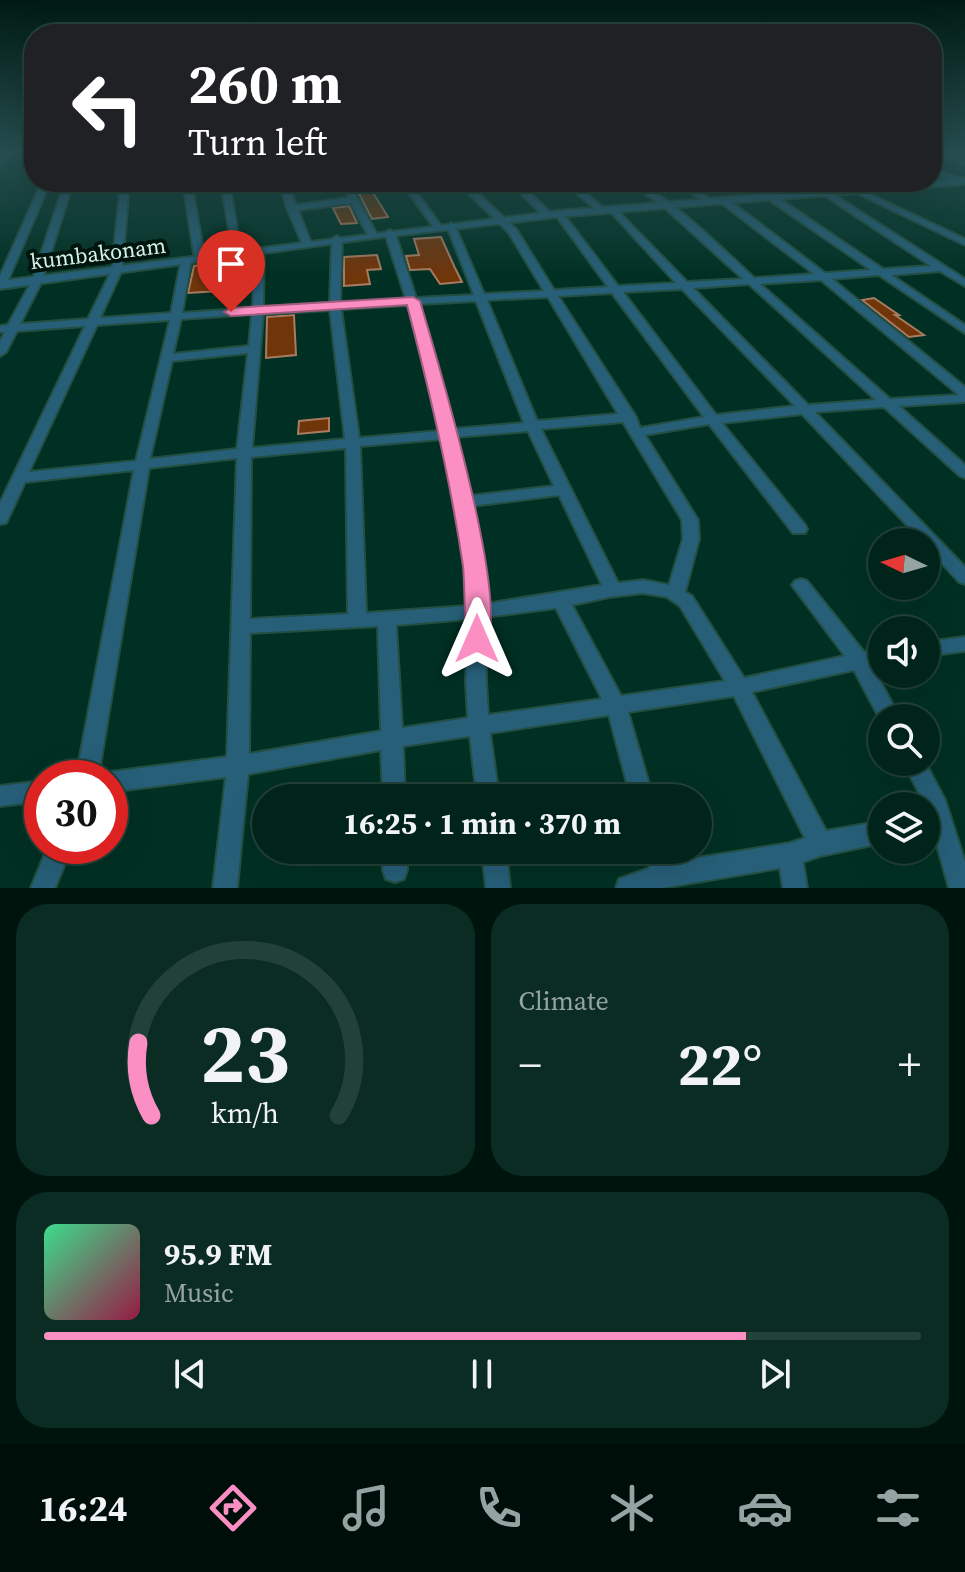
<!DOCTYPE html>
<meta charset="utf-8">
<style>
:root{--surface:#00241a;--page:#0a2c23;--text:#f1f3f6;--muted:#95a4a2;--line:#224139;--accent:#fb8fc4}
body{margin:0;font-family:"Source Serif 4",serif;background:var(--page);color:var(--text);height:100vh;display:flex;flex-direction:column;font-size:30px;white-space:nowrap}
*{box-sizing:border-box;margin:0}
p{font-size:26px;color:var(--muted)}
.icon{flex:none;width:44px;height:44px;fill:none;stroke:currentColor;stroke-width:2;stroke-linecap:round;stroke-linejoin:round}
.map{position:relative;height:888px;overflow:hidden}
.side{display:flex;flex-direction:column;gap:16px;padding:16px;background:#00140e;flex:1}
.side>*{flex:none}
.top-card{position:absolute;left:24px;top:24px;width:918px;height:168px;border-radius:32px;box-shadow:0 8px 32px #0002,0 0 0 2px var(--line);background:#202124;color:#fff;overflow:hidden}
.needle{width:52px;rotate:275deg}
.fabs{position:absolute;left:868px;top:528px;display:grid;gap:16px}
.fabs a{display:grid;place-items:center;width:72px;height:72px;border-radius:50%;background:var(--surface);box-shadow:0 8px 32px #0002,0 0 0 2px var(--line);font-size:40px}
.speed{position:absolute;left:24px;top:760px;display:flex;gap:16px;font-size:40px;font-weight:700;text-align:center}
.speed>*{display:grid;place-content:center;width:104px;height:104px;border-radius:50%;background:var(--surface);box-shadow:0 8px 32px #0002,0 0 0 2px var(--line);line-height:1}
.speed .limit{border:12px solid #d22;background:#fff;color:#111}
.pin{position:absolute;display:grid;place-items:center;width:68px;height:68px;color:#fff;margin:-82px -34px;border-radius:50% 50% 50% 0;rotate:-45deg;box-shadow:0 0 8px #0007}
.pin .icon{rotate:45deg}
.me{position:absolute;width:88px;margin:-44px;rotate:0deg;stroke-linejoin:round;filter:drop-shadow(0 0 6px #0008)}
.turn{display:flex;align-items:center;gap:28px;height:168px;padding:0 32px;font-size:36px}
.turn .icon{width:104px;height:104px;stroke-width:2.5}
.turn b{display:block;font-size:56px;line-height:68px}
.big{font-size:60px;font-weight:700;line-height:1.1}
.side .widget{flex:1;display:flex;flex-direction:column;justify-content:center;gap:12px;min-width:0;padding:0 28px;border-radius:32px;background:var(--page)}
.side .dial{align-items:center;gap:0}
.dial svg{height:208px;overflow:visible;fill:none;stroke:var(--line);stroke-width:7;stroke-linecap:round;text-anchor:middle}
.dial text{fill:var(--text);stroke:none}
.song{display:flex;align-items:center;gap:24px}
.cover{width:96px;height:96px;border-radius:12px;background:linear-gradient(135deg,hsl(150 70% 55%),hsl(340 70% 35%))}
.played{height:8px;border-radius:4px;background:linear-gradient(90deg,var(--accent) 80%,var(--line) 80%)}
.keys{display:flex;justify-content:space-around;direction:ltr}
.heat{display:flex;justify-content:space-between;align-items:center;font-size:44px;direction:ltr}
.side .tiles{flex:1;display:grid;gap:16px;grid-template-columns:1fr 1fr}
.widget:last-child{grid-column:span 2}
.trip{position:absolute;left:252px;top:784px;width:460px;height:80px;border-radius:40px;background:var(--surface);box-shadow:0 8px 32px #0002,0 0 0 2px var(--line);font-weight:700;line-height:80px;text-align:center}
.menu{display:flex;height:128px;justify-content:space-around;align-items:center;background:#000e0a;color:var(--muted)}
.menu .icon{width:56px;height:56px}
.menu .selected{color:var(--accent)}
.menu b{font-size:36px;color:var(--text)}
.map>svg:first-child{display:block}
.building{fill:#71350a;stroke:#a97b61;stroke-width:2}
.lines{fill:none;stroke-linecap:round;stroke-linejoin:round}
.minor-casing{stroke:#224f42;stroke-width:4}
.tertiary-casing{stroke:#224f42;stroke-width:4}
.minor{fill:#275f79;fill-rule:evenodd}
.tertiary{fill:#275f79;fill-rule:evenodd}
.route{fill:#fb8fc4;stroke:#a35d7f;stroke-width:2}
.labels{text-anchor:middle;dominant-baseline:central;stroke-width:8;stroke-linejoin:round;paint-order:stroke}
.far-street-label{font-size:22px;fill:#d4f1e6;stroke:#00150e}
</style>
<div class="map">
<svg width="965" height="888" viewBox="0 0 965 888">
<rect width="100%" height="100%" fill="#003023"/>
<!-- building -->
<g class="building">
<path d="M367,183L388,217L372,219L354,184Z"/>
<path d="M349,206L357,223L341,224L333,208Z"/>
<path d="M441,237L455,268L462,282L440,284L430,269L410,270L406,256L419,255L414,239Z"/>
<path d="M377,255L381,269L367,270L370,284L344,286V257Z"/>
<path d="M223,262L220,291L188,293L194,266Z"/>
<path d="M874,298L899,315H895L924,335L909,337L862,300Z"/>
<path d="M294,315L296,355L266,358L267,317Z"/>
<path d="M329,418V431L298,434L299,421Z"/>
</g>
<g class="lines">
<defs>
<g id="minor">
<path d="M3,153H11L0,163V157Z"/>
<path d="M935,153H945L965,160V165Z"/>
<path d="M932,168L964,180L965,182L958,184L932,173Z"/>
<path d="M42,182H50L6,285L0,288V276Z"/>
<path d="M65,182H73L42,281L20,324L88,319L112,270L121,182H129L122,270L100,318L171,313L181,262L186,259L191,262L182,313L253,308L254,250L259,247L264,250L263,307L330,303L332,239L337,236L342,239L340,303L406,299L385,233L390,230L395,233L416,298L474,295L447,226L451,223L455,226L484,294L544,291L509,233L457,182H466L516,229L554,290L608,287L555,214L559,211L562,212L618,286L676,283L610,211L609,209L613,206L687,282L743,279L664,207L629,182C657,182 731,257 754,278L814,274L720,202V198H726L825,273L871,270L768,199L739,182H749L774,195L883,269L931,266L821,193L828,191L965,279V286L940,271L891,275L965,325V333L879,275L832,279L965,387V402L899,406L965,465V478L960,476L884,407L815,412L965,567V584L959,582L926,546V542H923L802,414L722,423L805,525L807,529L805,533H793L709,424L645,435L698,520L699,539L685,592L692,596L744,678L845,656L795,589L792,585L795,581L801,579L807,581L864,652L882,648V664L872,666L900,718H882V723L854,670L752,692L826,831L882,821V843L820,856L803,862L807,888H783L780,868L662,888H616L619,879L650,868L645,850H669L672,862L790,843L805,838L734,696L628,712L653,798H631L609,715L490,733L499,798H477L470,736L403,746L405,798H383L381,750L248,774L237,888H213L226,777L110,792V778H101L102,775L110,772L227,757L237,458L149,468L98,778H76L134,470L25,482L8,519L6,523L0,524V503L85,326L17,331L6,352L0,356V341L5,332H0V326L8,325L32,281ZM821,280L959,395L890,399L760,284ZM749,284L876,400L808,405L693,288ZM682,289L795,406L716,415L623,292ZM612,293L704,417L640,428L636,417L558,296ZM548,297L618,414L537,421L487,300ZM476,301L524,423L453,429L418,304ZM408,305L440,431L359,438L341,309ZM330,310L345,439L252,448L263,314ZM252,314L249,346L173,354L181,319ZM170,320L136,461L29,472L97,325ZM248,353L237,449L150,459L172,361ZM623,422L682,520L683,539L669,585L643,580L618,583L541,429ZM528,431L554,486L469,496L455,437ZM442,439C454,493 467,549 468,606L366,613L360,446ZM346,448L348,614L250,619L251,457ZM559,495L602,585L486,604L484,580L471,506ZM643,593L667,597L680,606L725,681L621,696L572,605L609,597ZM556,608L602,699L488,715L486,682V617ZM468,619L466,682L468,718L402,728L396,625ZM378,626L381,731L249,754L250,633Z"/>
<path d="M183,182H191L205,260L200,263L195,260Z"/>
<path d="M221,182H229L241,254L233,252Z"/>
<path d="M279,182H287L296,205L349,198L341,182H349L377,235L369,237L351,203L298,210L311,243L303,245L287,208Z"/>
<path d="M401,182H409L442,227L441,229H435Z"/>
<path d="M509,182H518L551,213V217H545Z"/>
<path d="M563,182H572L606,210L599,212Z"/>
<path d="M676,182H685L715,202L708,204Z"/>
<path d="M788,182H798L818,194L811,196Z"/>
<path d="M834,182H844L965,239V245Z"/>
<path d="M965,637V651L926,656V642Z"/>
<path d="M903,762H925L945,800L965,862V888H949L926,806Z"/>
<path d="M42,781V801L0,806V786Z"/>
<path d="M48,846H72L55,888H31Z"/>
<path d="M383,850H407V870L404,879L395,882L386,879L383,870Z"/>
<path d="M482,850H506L510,888H486Z"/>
</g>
<path id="tertiary" d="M965,178V184L557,217L374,238L0,289V281L557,211Z"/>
</defs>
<!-- minor casing -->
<use href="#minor" class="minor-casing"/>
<!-- tertiary casing -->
<use href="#tertiary" class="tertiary-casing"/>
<!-- minor -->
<use href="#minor" class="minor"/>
<!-- tertiary -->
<use href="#tertiary" class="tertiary"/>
</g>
<!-- sky -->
<linearGradient id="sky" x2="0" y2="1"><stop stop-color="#001a13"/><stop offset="0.55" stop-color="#264e50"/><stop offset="1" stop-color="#264e50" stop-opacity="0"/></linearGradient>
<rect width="965" height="277" fill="url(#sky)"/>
<!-- route -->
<path class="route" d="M413,297L420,301C437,358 510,601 486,646L477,649L469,646C464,637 465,583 463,566C450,478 430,392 407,305L231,316L224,312L231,308Z"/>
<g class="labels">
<!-- far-street labels -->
<g class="far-street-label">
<text transform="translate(98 253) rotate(-7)">kumbakonam</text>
</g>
</g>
</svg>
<div class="fabs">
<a><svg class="needle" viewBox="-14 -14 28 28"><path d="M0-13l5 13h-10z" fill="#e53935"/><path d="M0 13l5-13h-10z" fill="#95a4a2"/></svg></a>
<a><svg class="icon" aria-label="sound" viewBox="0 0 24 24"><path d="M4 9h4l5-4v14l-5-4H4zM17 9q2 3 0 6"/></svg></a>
<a><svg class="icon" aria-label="search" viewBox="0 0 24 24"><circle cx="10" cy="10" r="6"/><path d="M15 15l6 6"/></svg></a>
<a><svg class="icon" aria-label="layers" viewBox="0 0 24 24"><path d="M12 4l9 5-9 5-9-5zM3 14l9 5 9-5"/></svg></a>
</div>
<div class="speed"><div class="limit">30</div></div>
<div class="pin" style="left:231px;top:312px;background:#d93025"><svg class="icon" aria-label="arrive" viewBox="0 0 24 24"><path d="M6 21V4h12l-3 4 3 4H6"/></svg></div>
<svg class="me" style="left:477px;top:639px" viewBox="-20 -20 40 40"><path d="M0-17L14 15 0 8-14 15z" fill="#fb8fc4" stroke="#fff" stroke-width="4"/></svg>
<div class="trip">16:25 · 1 min · 370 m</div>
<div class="top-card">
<div class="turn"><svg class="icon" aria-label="left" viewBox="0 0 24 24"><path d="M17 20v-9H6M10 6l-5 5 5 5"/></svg><div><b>260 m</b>Turn left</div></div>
</div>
</div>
<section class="side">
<div class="tiles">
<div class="widget dial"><svg viewBox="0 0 100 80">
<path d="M14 69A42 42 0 1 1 86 69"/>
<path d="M14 69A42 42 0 0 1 9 41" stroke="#fb8fc4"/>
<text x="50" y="56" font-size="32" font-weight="700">23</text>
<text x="50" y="72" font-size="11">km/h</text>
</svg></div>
<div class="widget"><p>Climate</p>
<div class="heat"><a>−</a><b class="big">22°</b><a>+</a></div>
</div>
<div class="widget">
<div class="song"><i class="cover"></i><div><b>95.9 FM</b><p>Music</p></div></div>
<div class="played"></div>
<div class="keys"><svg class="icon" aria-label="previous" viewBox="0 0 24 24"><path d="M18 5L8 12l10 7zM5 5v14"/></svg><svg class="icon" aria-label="pause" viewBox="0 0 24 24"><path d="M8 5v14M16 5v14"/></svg><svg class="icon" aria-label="next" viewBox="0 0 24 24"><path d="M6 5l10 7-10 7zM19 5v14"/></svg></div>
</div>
</div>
</section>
<nav class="menu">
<b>16:24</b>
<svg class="icon selected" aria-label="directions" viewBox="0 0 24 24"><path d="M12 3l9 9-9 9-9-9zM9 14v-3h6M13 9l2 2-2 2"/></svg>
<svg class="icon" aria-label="music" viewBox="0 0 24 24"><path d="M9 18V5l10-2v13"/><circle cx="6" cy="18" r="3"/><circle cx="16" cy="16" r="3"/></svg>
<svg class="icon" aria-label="phone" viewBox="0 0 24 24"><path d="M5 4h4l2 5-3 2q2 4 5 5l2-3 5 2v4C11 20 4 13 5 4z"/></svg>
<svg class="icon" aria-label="climate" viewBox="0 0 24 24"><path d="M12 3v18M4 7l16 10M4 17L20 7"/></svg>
<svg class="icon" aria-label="car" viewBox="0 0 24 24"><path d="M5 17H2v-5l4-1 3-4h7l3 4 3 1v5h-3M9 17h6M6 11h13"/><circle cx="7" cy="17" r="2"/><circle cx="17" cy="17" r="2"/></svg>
<svg class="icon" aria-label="filters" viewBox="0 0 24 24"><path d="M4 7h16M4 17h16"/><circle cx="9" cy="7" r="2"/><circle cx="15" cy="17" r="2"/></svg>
</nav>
